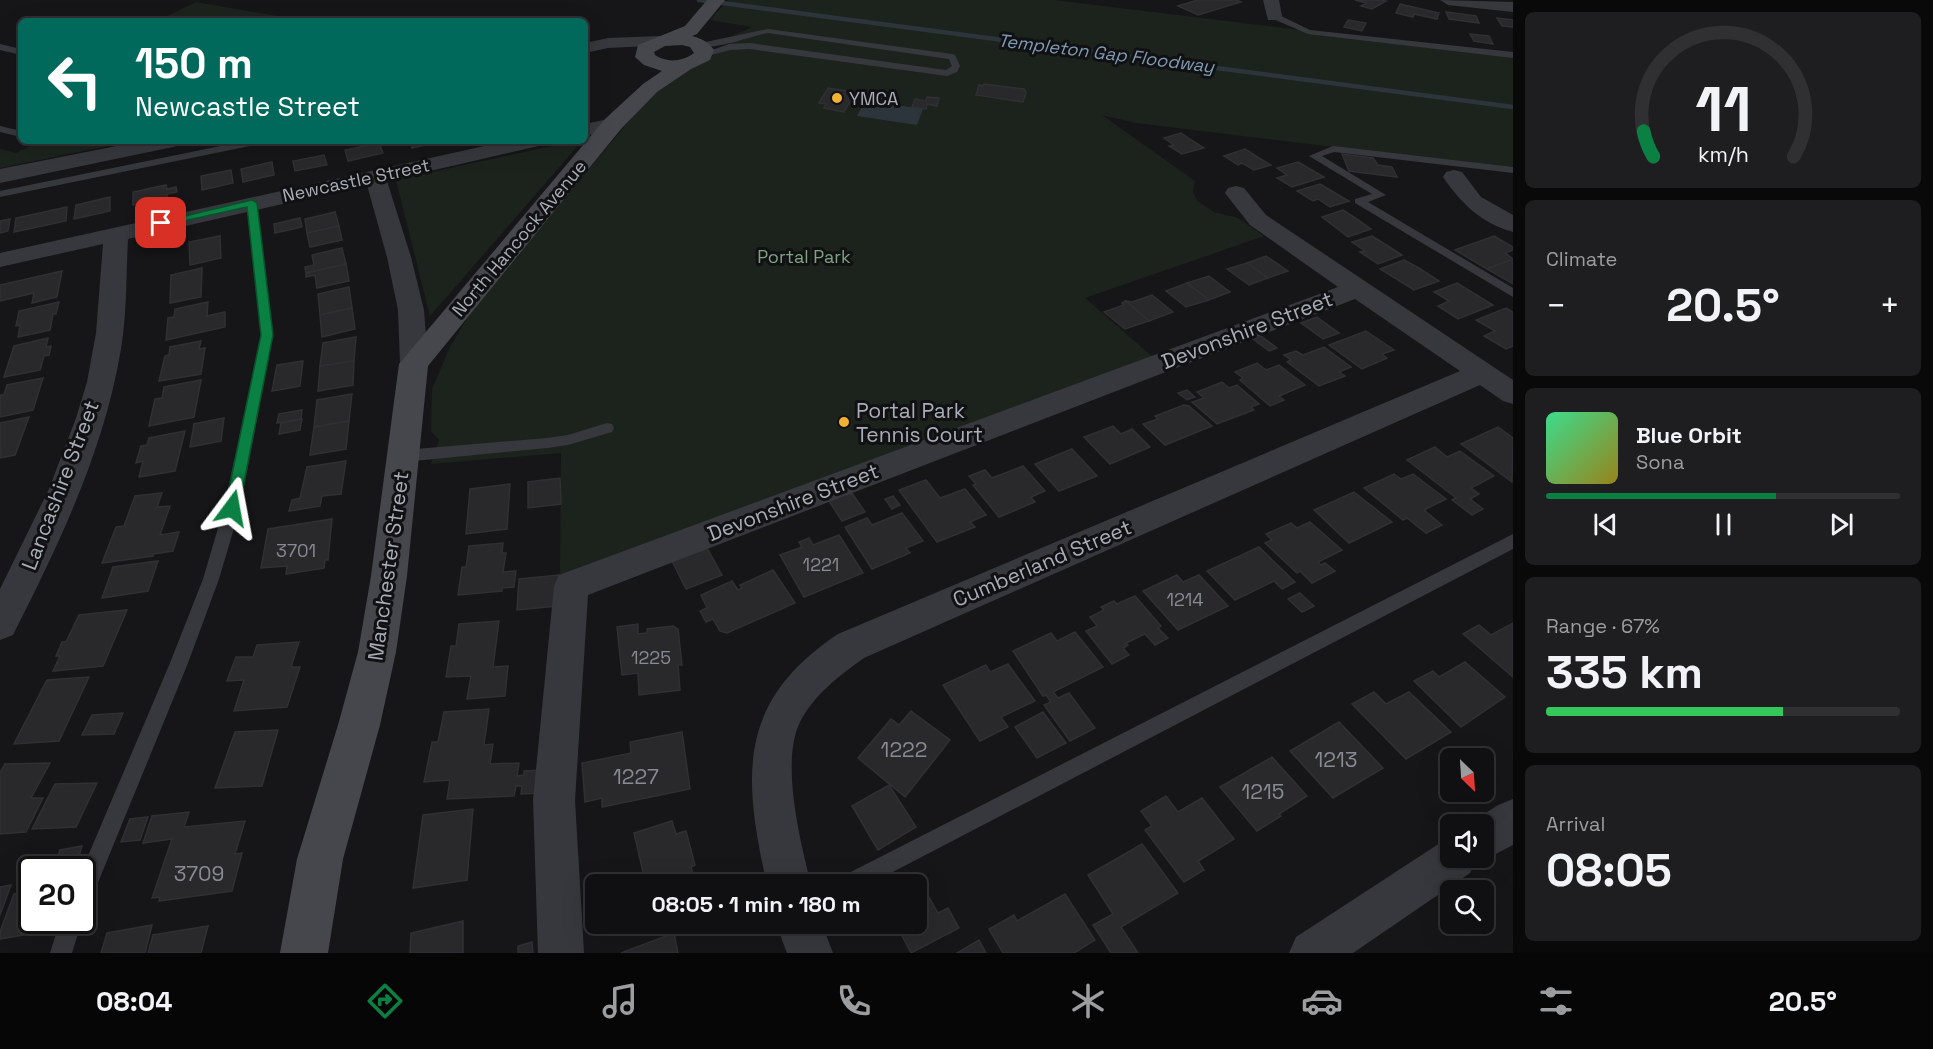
<!DOCTYPE html>
<meta charset="utf-8">
<style>
:root{--surface:#101012;--page:#1e1e20;--text:#f1f3f6;--muted:#9c9d9f;--line:#303032;--accent:#0b8043}
body{margin:0;font-family:"Space Grotesk",sans-serif;background:var(--page);color:var(--text);height:100vh;display:flex;flex-direction:column;font-size:22px;white-space:nowrap}
*{box-sizing:border-box;margin:0}
p{font-size:20px;color:var(--muted)}
.icon{flex:none;width:33px;height:33px;fill:none;stroke:currentColor;stroke-width:2;stroke-linecap:round;stroke-linejoin:round}
.map{position:relative;flex:1;overflow:hidden}
.side{display:flex;flex-direction:column;gap:12px;padding:12px;background:#09090a;width:420px}
.side>*{flex:none}
.banner{position:absolute;left:18px;top:18px;width:570px;height:126px;border-radius:9px;box-shadow:0 6px 24px #0002,0 0 0 2px var(--line);background:#00695c;color:#fff;overflow:hidden}
.needle{width:39px;rotate:155deg}
.buttons{position:absolute;left:1440px;top:748px;display:grid;gap:12px}
.buttons a{display:grid;place-items:center;width:54px;height:54px;border-radius:9px;background:var(--surface);box-shadow:0 6px 24px #0002,0 0 0 2px var(--line);font-size:30px}
.speed{position:absolute;left:18px;top:856px;display:flex;gap:12px;font-size:30px;font-weight:700;text-align:center}
.speed>*{display:grid;place-content:center;width:78px;height:78px;border-radius:50%;background:var(--surface);box-shadow:0 6px 24px #0002,0 0 0 2px var(--line);line-height:1}
.speed .limit{border:3px solid #111;border-radius:9px;background:#fff;color:#111}
.pin{position:absolute;display:grid;place-items:center;width:51px;height:51px;color:#fff;margin:-26px;border-radius:12px;box-shadow:0 3px 9px #0006}
.me{position:absolute;width:66px;margin:-33px;rotate:13deg;stroke-linejoin:round;filter:drop-shadow(0 0 4px #0008)}
.turn{display:flex;align-items:center;gap:21px;height:126px;padding:0 18px;font-size:27px}
.turn .icon{width:78px;height:78px;stroke-width:2.5}
.turn b{display:block;font-size:42px;line-height:51px}
.big{font-size:45px;font-weight:700;line-height:1.1}
.side .card{flex:1;display:flex;flex-direction:column;justify-content:center;gap:9px;min-width:0;padding:0 21px;border-radius:9px;background:var(--page)}
.side .dial{align-items:center;gap:0}
.dial svg{height:156px;overflow:visible;fill:none;stroke:var(--line);stroke-width:7;stroke-linecap:round;text-anchor:middle}
.dial text{fill:var(--text);stroke:none}
.song{display:flex;align-items:center;gap:18px}
.cover{width:72px;height:72px;border-radius:9px;background:linear-gradient(135deg,hsl(150 70% 55%),hsl(50 70% 35%))}
.played{height:6px;border-radius:3px;background:linear-gradient(90deg,var(--accent) 65%,var(--line) 65%)}
.keys{display:flex;justify-content:space-around;direction:ltr}
.heat{display:flex;justify-content:space-between;align-items:center;font-size:33px;direction:ltr}
.charge{height:9px;border-radius:4px;background:linear-gradient(90deg,#34c759 67%,var(--line) 0)}
.trip{position:absolute;left:585px;top:874px;width:342px;height:60px;border-radius:9px;background:var(--surface);box-shadow:0 6px 24px #0002,0 0 0 2px var(--line);font-weight:700;line-height:60px;text-align:center}
.menu{display:flex;height:96px;justify-content:space-around;align-items:center;background:#060607;color:var(--muted)}
.menu .icon{width:42px;height:42px}
.menu .current{color:var(--accent)}
.menu b{font-size:27px;color:var(--text)}
main{display:flex;flex:1;min-height:0}
.map>svg:first-child{display:block}
.green{fill:#1c231d}
.water{fill:#2c353c}
.lines{fill:none;stroke-linecap:round;stroke-linejoin:round}
.stream{stroke:#2c353c;stroke-width:4.5}
.building{fill:#29292c;stroke:#303034;stroke-width:1.5}
.lane{fill:#37383d;fill-rule:evenodd}
.street{fill:#37383d;fill-rule:evenodd}
.secondary{fill:#45474d;fill-rule:evenodd}
.route{fill:#0b8043;stroke:#07532c;stroke-width:1.5}
.poi-dot{fill:#f2b134;stroke:#111113;stroke-width:2}
.labels{text-anchor:middle;dominant-baseline:central;stroke-width:6;stroke-linejoin:round;paint-order:stroke}
.far-water-label{font-size:18px;font-style:italic;fill:#7f9bb3;stroke:#111113}
.far-poi-label{font-size:18px;fill:#a8adb8;stroke:#111113;text-anchor:start}
.far-street-label{font-size:18px;fill:#a8adb8;stroke:#111113}
.far-park-label{font-size:18px;fill:#7fa381;stroke:#111113}
.number-label{font-size:18px;fill:#888b94}
.street-label{font-size:21px;fill:#a8adb8;stroke:#111113}
.poi-label{font-size:21px;fill:#a8adb8;stroke:#111113;text-anchor:start}
.near-number-label{font-size:21px;fill:#888b94}
</style>
<main>
<div class="map">
<svg width="1513" height="953" viewBox="0 0 1513 953">
<rect width="100%" height="100%" fill="#161618"/>
<!-- green -->
<g class="green">
<path d="M728,0H1054L1513,56V169L1136,123L1102,115L1195,181L1193,191L1197,201L1214,212L1238,218L1264,236L1085,298L1154,358L560,580L561,453L431,464L439,440L431,431L432,389L449,349L476,303L646,101C668,80 700,59 730,49V37L752,27L710,20Z"/>
<path d="M196,2L305,21H157Z"/>
<path d="M49,141H133L0,168V149L16,153L38,142Z"/>
<path d="M574,141H582L430,316L396,180Z"/>
</g>
<!-- water -->
<path class="water" d="M869,93L887,95L884,103L923,109L917,125L857,116Z"/>
<g class="lines">
<!-- stream -->
<path class="stream" d="M699,0L1513,107"/>
</g>
<!-- building -->
<g class="building">
<path d="M1198,0H1236L1241,2L1198,15L1178,6Z"/>
<path d="M1355,0H1381L1386,1L1372,9L1361,6L1366,3Z"/>
<path d="M1400,4L1439,13L1437,19L1414,14L1413,17L1396,13Z"/>
<path d="M1446,12L1476,16L1479,23L1449,19Z"/>
<path d="M1497,18L1513,20V27L1502,26Z"/>
<path d="M1348,20L1366,23L1362,31L1344,27Z"/>
<path d="M1470,34L1489,36L1493,44L1474,41Z"/>
<path d="M984,84L1024,89L1026,92L1023,102L976,95L979,85L983,86Z"/>
<path d="M828,88L855,92L844,112L824,108L826,104L819,103Z"/>
<path d="M927,97L939,98L937,106L927,104L926,109L912,107L915,99L926,101Z"/>
<path d="M1181,133L1196,143L1204,148L1182,154L1169,146L1174,145L1164,138Z"/>
<path d="M410,141H438V142L412,148Z"/>
<path d="M379,143L383,153L348,161L345,150Z"/>
<path d="M1245,149L1259,158L1271,165L1254,170L1242,163L1238,165L1224,156Z"/>
<path d="M1342,154L1373,158L1378,165L1392,167L1397,177L1349,171Z"/>
<path d="M324,155L327,165L295,171L293,161Z"/>
<path d="M272,162L274,175L243,182L241,169Z"/>
<path d="M1298,162L1324,177L1292,187L1277,178L1287,175L1277,168Z"/>
<path d="M231,170L233,183L202,190L201,176Z"/>
<path d="M1320,184L1335,193L1349,201L1330,207L1318,199L1313,201L1297,191Z"/>
<path d="M166,185L167,189L176,187L177,192L167,194V198L133,205V192Z"/>
<path d="M110,197V211L74,219L76,205Z"/>
<path d="M67,207L66,221L14,232L16,218Z"/>
<path d="M1343,210L1360,221L1371,229L1348,237L1322,217Z"/>
<path d="M335,212L339,226L307,233L305,219Z"/>
<path d="M300,218L302,227L275,233L274,224Z"/>
<path d="M10,219L8,231L0,233V221Z"/>
<path d="M339,226L342,240L310,247L307,233Z"/>
<path d="M220,236L221,258L190,265L189,242Z"/>
<path d="M1372,236L1388,246L1402,255L1378,264L1360,252L1365,251L1352,242Z"/>
<path d="M1494,236L1513,247V250L1505,253L1513,259L1487,269L1455,250Z"/>
<path d="M342,248L346,264L306,273L305,267L314,265L312,255Z"/>
<path d="M1266,256L1288,271L1268,278L1247,263Z"/>
<path d="M1513,259V284L1487,269Z"/>
<path d="M1404,260L1419,268L1439,281L1414,290L1380,269Z"/>
<path d="M1247,263L1268,278L1249,285L1227,269Z"/>
<path d="M346,264L349,281L317,288L315,275L306,277V273Z"/>
<path d="M202,268L201,297L170,303L171,275Z"/>
<path d="M62,271L57,297L32,303L34,293L0,301V285Z"/>
<path d="M1209,276L1230,292L1209,300L1187,283Z"/>
<path d="M1187,283L1209,300L1186,307L1166,291Z"/>
<path d="M1457,283L1493,305L1458,319L1438,306L1449,301L1434,292Z"/>
<path d="M349,287L352,308L320,315L318,294Z"/>
<path d="M1152,295L1173,312L1149,321L1126,301L1132,302Z"/>
<path d="M1126,301L1149,321L1125,329L1104,312L1124,305L1122,303Z"/>
<path d="M59,302L56,314H53L50,330L18,337L20,325L16,326L19,311Z"/>
<path d="M208,302L207,316L225,312V327L166,340L168,318L174,317L175,309Z"/>
<path d="M352,308L355,329L322,337L320,315Z"/>
<path d="M1506,308L1513,312V346L1506,349L1484,336L1495,331L1476,320Z"/>
<path d="M1317,317L1339,333L1323,339L1301,323Z"/>
<path d="M1366,331L1394,350L1382,354L1387,358L1362,369L1329,345Z"/>
<path d="M1261,336L1277,348L1269,351L1253,339Z"/>
<path d="M356,337L354,361L320,366L323,343Z"/>
<path d="M48,338L46,347L51,346L49,355L44,356L40,370L4,377L14,346Z"/>
<path d="M201,341L199,349L205,348L201,374L159,381L165,356L169,355L170,347Z"/>
<path d="M1324,347L1351,367L1339,372L1345,376L1319,386L1287,362L1291,360L1284,355L1296,351L1303,355Z"/>
<path d="M303,361L300,386L272,391L277,365Z"/>
<path d="M354,361L353,385L318,391L320,366Z"/>
<path d="M1257,363L1266,370L1279,365L1305,385L1279,396L1284,400L1270,406L1240,380L1243,378L1235,372Z"/>
<path d="M43,378L33,410L0,417V395H4L7,385Z"/>
<path d="M201,380L194,417L149,426L155,399L162,398L164,387Z"/>
<path d="M1222,382L1229,388L1237,385L1259,404L1251,407L1254,410L1217,424L1192,402L1204,398L1197,392Z"/>
<path d="M1187,390L1195,397L1187,400L1178,393Z"/>
<path d="M352,394L349,421L314,427L317,400Z"/>
<path d="M1184,405L1189,406L1212,426L1165,445L1143,424L1158,419L1155,416Z"/>
<path d="M302,410L301,419L277,423L279,414Z"/>
<path d="M29,417L15,455L0,458V423Z"/>
<path d="M224,418L221,441L190,447L194,424Z"/>
<path d="M302,419L300,430L279,434L281,423Z"/>
<path d="M349,421L346,449L310,455L314,427Z"/>
<path d="M1113,426L1121,434L1132,429L1150,447L1110,464L1084,437Z"/>
<path d="M1498,427L1513,438L1512,482L1461,444Z"/>
<path d="M185,431L175,471L139,477L143,461L136,463L141,446L147,445L149,438Z"/>
<path d="M1435,447L1447,457L1460,451L1494,476L1471,488L1479,494L1470,499L1483,509L1472,515L1452,500L1456,498L1407,460Z"/>
<path d="M1072,449L1097,476L1059,491L1035,464Z"/>
<path d="M346,461L341,494L322,496L320,506L289,511L292,500L300,498L307,467Z"/>
<path d="M1023,466L1045,491L1031,497L1035,502L999,517L973,485L976,484L969,476L985,470L992,478Z"/>
<path d="M1394,474L1401,479L1413,474L1446,499L1424,510L1442,525L1426,533L1407,518L1403,520L1364,488Z"/>
<path d="M560,478L561,504L528,508V482Z"/>
<path d="M926,480L940,498L965,489L986,515L970,522L975,527L937,542L899,490Z"/>
<path d="M510,484L507,529L466,534L470,489Z"/>
<path d="M1354,492L1392,522L1349,543L1314,510Z"/>
<path d="M162,493L157,507L170,506L160,535L179,532L173,551L153,554V556L102,563L116,527L124,526L135,496Z"/>
<path d="M852,493L865,512L842,521L829,501Z"/>
<path d="M893,496L900,505L892,509L885,499Z"/>
<path d="M902,513L923,541L906,548L910,553L872,569L845,527L867,518L872,525Z"/>
<path d="M332,519L328,560H325L324,568L286,574L287,566L261,568L268,529Z"/>
<path d="M1310,522L1342,550L1318,562L1321,565L1325,563L1335,571L1312,583L1300,571L1297,573L1265,543L1272,540L1266,534L1291,523L1297,528Z"/>
<path d="M839,535L863,573L804,597L780,555L802,547L799,542L809,538L813,545Z"/>
<path d="M503,543L502,553H506L503,572L516,571L514,587L502,588V591L458,595L462,567H466L469,546Z"/>
<path d="M1259,547L1295,582L1282,589L1274,581L1235,600L1207,571Z"/>
<path d="M707,548L722,575L686,589L672,561Z"/>
<path d="M158,561L148,591L102,598L113,567Z"/>
<path d="M773,570L795,603L727,633L720,631L713,619L706,622L700,611L707,608L701,595L732,581L738,590L742,588L740,585Z"/>
<path d="M559,575L557,606L517,610L519,579Z"/>
<path d="M1177,575L1183,582L1199,575L1228,606L1178,630L1143,591Z"/>
<path d="M1300,593L1314,606L1302,612L1288,599Z"/>
<path d="M1135,596L1161,626L1158,628L1168,638L1155,645L1145,634L1126,643L1128,645L1123,648L1129,655L1112,664L1086,631L1097,626L1090,617L1104,610L1101,607L1114,601L1117,604Z"/>
<path d="M127,610L103,666L53,671L60,656H56L62,642H66L79,615Z"/>
<path d="M499,621L493,667L508,666L505,696L467,699L471,676L446,677L451,646H456L459,624Z"/>
<path d="M1513,623V677L1463,634L1479,625L1491,635Z"/>
<path d="M638,624V634L647,633V629L673,626L678,629L682,665H678L680,690L639,695L638,673L622,675L617,627Z"/>
<path d="M1075,632L1103,667L1053,692L1058,698L1069,693L1095,728L1070,741L1044,705L1051,702L1046,695L1043,696L1013,651L1051,633L1057,641Z"/>
<path d="M299,642L291,667H300L287,707L234,711L244,680L227,681L236,657H253L257,645Z"/>
<path d="M1465,662L1505,697L1461,727L1414,681L1433,671L1439,677Z"/>
<path d="M1008,664L1035,701L1001,717L1008,727L980,741L943,685L986,665L990,672Z"/>
<path d="M89,677L59,741L14,744L47,680Z"/>
<path d="M1374,692L1386,704L1409,692L1451,732L1406,759L1352,704Z"/>
<path d="M489,709L484,745L493,744L490,764L519,763L517,776L524,775V771L544,770L541,793L521,794L522,786H516L514,796L447,799L450,780L424,782L432,742H438L444,712Z"/>
<path d="M911,711L950,740L905,797L858,758L891,719L899,725Z"/>
<path d="M1043,712L1066,743L1037,758L1015,727Z"/>
<path d="M123,713L114,734L82,735L92,715Z"/>
<path d="M1339,722L1383,768L1333,798L1290,751Z"/>
<path d="M278,730L262,786L215,788L235,732Z"/>
<path d="M682,732L690,789L602,807V798L585,802L582,763L631,753L630,742Z"/>
<path d="M1272,757L1307,796L1279,814L1281,816L1257,831L1220,787Z"/>
<path d="M50,763L31,798H43L26,832L0,834V773L5,764Z"/>
<path d="M97,783L76,827L32,829L55,784Z"/>
<path d="M889,785L916,827L878,850L852,806Z"/>
<path d="M1166,796L1178,812L1202,798L1234,839L1198,861L1204,870L1184,882L1145,830L1152,826L1141,811Z"/>
<path d="M473,809L467,880L413,888L423,815Z"/>
<path d="M189,812L184,827L245,821L235,854L242,853L232,891L159,901L160,897L152,898L172,839L143,843L152,816Z"/>
<path d="M148,817L140,840L121,842L130,819Z"/>
<path d="M672,821L676,834L686,831L695,865L691,867L696,885H646L634,833Z"/>
<path d="M1142,844L1178,893L1121,927L1138,953H1111L1093,925L1113,914L1088,875Z"/>
<path d="M82,846L77,862L55,866L60,850Z"/>
<path d="M11,885L0,915V887Z"/>
<path d="M925,890L938,913L948,908L959,928L911,953L896,924H916V894Z"/>
<path d="M32,891V921H45L41,932L0,939V932L14,894Z"/>
<path d="M1065,894L1095,940L1074,953H1003L989,929L1014,915L1017,921Z"/>
<path d="M463,921V953H410L411,933Z"/>
<path d="M152,925L145,953H101L107,933Z"/>
<path d="M208,926L201,953H148L153,935Z"/>
<path d="M674,933L678,953H621Z"/>
<path d="M979,940L986,953H957Z"/>
<path d="M532,942L533,953H518V946Z"/>
</g>
<g class="lines">
<!-- lane -->
<g class="lane">
<path d="M1271,14H1277L1310,30L1513,52V58L1308,34L1271,18Z"/>
<path d="M768,29L952,54L955,55L960,66L957,72L947,76L750,49L730,50L705,57L701,54L729,44L750,43L946,70L952,66L949,59L768,33C750,36 710,53 696,44Z"/>
<path d="M0,44L21,49V55L0,50Z"/>
<path d="M0,126L21,131V137L0,132Z"/>
<path d="M245,141H265L260,144L0,197V191Z"/>
<path d="M1333,146L1513,167V173L1334,152L1322,156L1386,195L1368,202L1513,288V297L1355,203V199L1372,194L1309,156Z"/>
<path d="M252,200L257,203L273,335L240,508L219,579L188,663L90,902L82,904V870L170,663L203,579L224,508L261,335L247,203Z"/>
<path d="M607,423L612,424L614,428L612,432L568,445L547,448L404,462L399,460L397,456L399,452L404,450L547,438L568,435Z"/>
<path d="M1513,534V549L868,885H835L839,878Z"/>
<path d="M60,921H82L72,953H50Z"/>
</g>
<!-- street -->
<g class="street">
<path d="M1263,0H1279L1282,16L1280,20H1268Z"/>
<path d="M1440,0L1513,2V12L1448,5Z"/>
<path d="M661,36L667,37L670,41L667,45L608,48L585,53V43L608,38Z"/>
<path d="M613,118L620,120L623,124L620,128L585,136V124Z"/>
<path d="M142,141H183L180,145L173,147L0,183V169Z"/>
<path d="M507,141H546L543,145L387,181L411,257L424,310L428,364L424,371L414,373L404,371L400,364L398,310L387,257L367,185L128,239C126,275 127,313 121,349C104,451 59,544 13,635L0,640V589L49,489L76,418L87,382L96,333L103,244L0,267V253Z"/>
<path d="M1454,170L1462,172L1481,197L1513,215V232C1482,224 1460,202 1443,177L1446,172Z"/>
<path d="M1236,186L1244,188L1266,215L1513,380V404L1503,401L1480,385L864,658C840,675 814,695 800,722C780,763 801,843 811,885H767C743,777 736,702 838,634L1460,371L1355,299L588,595L575,800L584,953H538L533,800L554,586L559,575L1338,287L1250,225L1225,193L1228,188Z"/>
<path d="M1513,799V845L1484,860L1478,858H1484V825L1469,824L1498,805Z"/>
<path d="M1450,838V858H1477L1470,873L1353,953H1289L1296,937L1440,843Z"/>
<path d="M776,924H822L833,953H787Z"/>
</g>
<!-- secondary -->
<path class="secondary" d="M707,0H725L697,34L692,36C702,39 708,41 714,50L710,60L691,69L657,92L621,129L428,366L407,576L396,652L380,725L343,859L328,953H280L297,859L338,725L358,652L371,576L399,364L605,119L643,84L662,71L644,65L635,57L638,45L685,26ZM682,45L690,47L694,53C682,62 667,63 655,55L654,52L665,46Z"/>
</g>
<!-- route -->
<path class="route" d="M252,200L257,203L273,335L239,508L237,512H227L225,508L261,335L247,207L161,226L156,223Z"/>
<!-- markers -->
<g class="poi-dot">
<circle cx="837" cy="98" r="6"/>
<circle cx="844" cy="422" r="6"/>
</g>
<g class="labels">
<!-- far-water labels -->
<g class="far-water-label">
<text transform="translate(1106 53) rotate(7)">Templeton Gap Floodway</text>
</g>
<!-- far-poi labels -->
<g class="far-poi-label">
<text x="849" y="98">YMCA</text>
</g>
<!-- far-street labels -->
<g class="far-street-label">
<text transform="translate(356 180) rotate(-12)">Newcastle Street</text>
<text transform="translate(519 238) rotate(-50)">North Hancock Avenue</text>
</g>
<!-- far-park labels -->
<g class="far-park-label">
<text x="804" y="256">Portal Park</text>
</g>
<!-- number labels -->
<g class="number-label">
<text x="296" y="550">3701</text>
<text x="821" y="564">1221</text>
<text x="1185" y="599">1214</text>
<text x="651" y="657">1225</text>
</g>
<!-- street labels -->
<g class="street-label">
<text transform="translate(1247 330) rotate(-21)">Devonshire Street</text>
<text transform="translate(60 485) rotate(-69)">Lancashire Street</text>
<text transform="translate(793 502) rotate(-21)">Devonshire Street</text>
<text transform="translate(1042 563) rotate(-23)">Cumberland Street</text>
<text transform="translate(388 566) rotate(-82)">Manchester Street</text>
</g>
<!-- poi labels -->
<g class="poi-label">
<text x="856" y="410">Portal Park<tspan x="856" dy="24">Tennis Court</tspan></text>
</g>
<!-- near-number labels -->
<g class="near-number-label">
<text x="904" y="749">1222</text>
<text x="1336" y="759">1213</text>
<text x="636" y="776">1227</text>
<text x="1263" y="791">1215</text>
<text x="199" y="873">3709</text>
</g>
</g>
</svg>
<div class="buttons">
<a><svg class="needle" viewBox="-14 -14 28 28"><path d="M0-13l5 13h-10z" fill="#e53935"/><path d="M0 13l5-13h-10z" fill="#9c9d9f"/></svg></a>
<a><svg class="icon" aria-label="sound" viewBox="0 0 24 24"><path d="M4 9h4l5-4v14l-5-4H4zM17 9q2 3 0 6"/></svg></a>
<a><svg class="icon" aria-label="search" viewBox="0 0 24 24"><circle cx="10" cy="10" r="6"/><path d="M15 15l6 6"/></svg></a>
</div>
<div class="speed"><div class="limit">20</div></div>
<div class="pin" style="left:161px;top:223px;background:#d93025"><svg class="icon" aria-label="arrive" viewBox="0 0 24 24"><path d="M6 21V4h12l-3 4 3 4H6"/></svg></div>
<svg class="me" style="left:232px;top:508px" viewBox="-20 -20 40 40"><path d="M0-17L14 15 0 8-14 15z" fill="#0b8043" stroke="#fff" stroke-width="4"/></svg>
<div class="trip">08:05 · 1 min · 180 m</div>
<div class="banner">
<div class="turn"><svg class="icon" aria-label="left" viewBox="0 0 24 24"><path d="M17 20v-9H6M10 6l-5 5 5 5"/></svg><div><b>150 m</b>Newcastle Street</div></div>
</div>
</div>
<section class="side">
<div class="card dial"><svg viewBox="0 0 100 80">
<path d="M14 69A42 42 0 1 1 86 69"/>
<path d="M14 69A42 42 0 0 1 9 56" stroke="#0b8043"/>
<text x="50" y="56" font-size="32" font-weight="700">11</text>
<text x="50" y="72" font-size="11">km/h</text>
</svg></div>
<div class="card"><p>Climate</p>
<div class="heat"><a>−</a><b class="big">20.5°</b><a>+</a></div>
</div>
<div class="card">
<div class="song"><i class="cover"></i><div><b>Blue Orbit</b><p>Sona</p></div></div>
<div class="played"></div>
<div class="keys"><svg class="icon" aria-label="previous" viewBox="0 0 24 24"><path d="M18 5L8 12l10 7zM5 5v14"/></svg><svg class="icon" aria-label="pause" viewBox="0 0 24 24"><path d="M8 5v14M16 5v14"/></svg><svg class="icon" aria-label="next" viewBox="0 0 24 24"><path d="M6 5l10 7-10 7zM19 5v14"/></svg></div>
</div>
<div class="card"><p>Range · 67%</p><b class="big">335 km</b><div class="charge"></div></div>
<div class="card"><p>Arrival</p><b class="big">08:05</b></div>
</section>
</main>
<nav class="menu">
<b>08:04</b>
<svg class="icon current" aria-label="directions" viewBox="0 0 24 24"><path d="M12 3l9 9-9 9-9-9zM9 14v-3h6M13 9l2 2-2 2"/></svg>
<svg class="icon" aria-label="music" viewBox="0 0 24 24"><path d="M9 18V5l10-2v13"/><circle cx="6" cy="18" r="3"/><circle cx="16" cy="16" r="3"/></svg>
<svg class="icon" aria-label="phone" viewBox="0 0 24 24"><path d="M5 4h4l2 5-3 2q2 4 5 5l2-3 5 2v4C11 20 4 13 5 4z"/></svg>
<svg class="icon" aria-label="climate" viewBox="0 0 24 24"><path d="M12 3v18M4 7l16 10M4 17L20 7"/></svg>
<svg class="icon" aria-label="car" viewBox="0 0 24 24"><path d="M5 17H2v-5l4-1 3-4h7l3 4 3 1v5h-3M9 17h6M6 11h13"/><circle cx="7" cy="17" r="2"/><circle cx="17" cy="17" r="2"/></svg>
<svg class="icon" aria-label="filters" viewBox="0 0 24 24"><path d="M4 7h16M4 17h16"/><circle cx="9" cy="7" r="2"/><circle cx="15" cy="17" r="2"/></svg>
<b>20.5°</b>
</nav>
